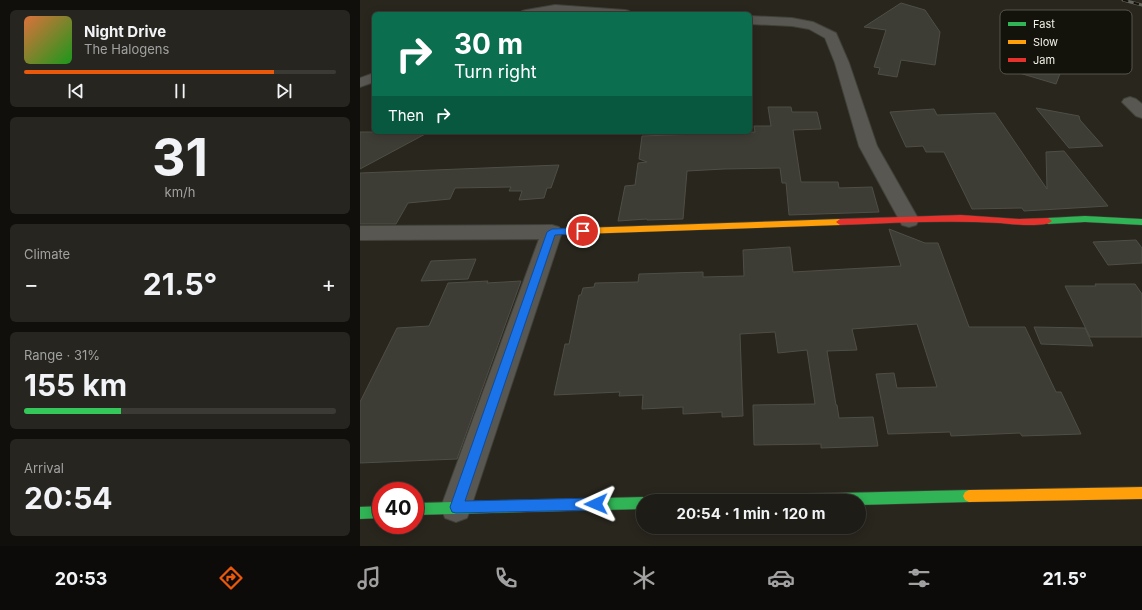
<!DOCTYPE html>
<meta charset="utf-8">
<style>
:root{--surface:#1e1c16;--page:#26251f;--text:#f1f3f6;--muted:#a1a1a1;--line:#3c3a35;--accent:#ea580c}
body{margin:0;font-family:Inter,sans-serif;background:var(--page);color:var(--text);height:100vh;display:flex;flex-direction:column;font-size:15px;white-space:nowrap}
*{box-sizing:border-box;margin:0}
p{font-size:13px;color:var(--muted)}
.icon{flex:none;width:22px;height:22px;fill:none;stroke:currentColor;stroke-width:2;stroke-linecap:round;stroke-linejoin:round}
.map{position:relative;flex:1;overflow:hidden}
.sheet{display:flex;flex-direction:column;gap:10px;padding:10px;background:#100f0c;width:360px}
.sheet>*{flex:none}
.top-card{position:absolute;left:12px;top:12px;width:380px;height:122px;border-radius:6px;box-shadow:0 2px 10px #0003,0 0 0 1px var(--line);background:#0b6e4f;color:#fff;overflow:hidden}
.speed{position:absolute;left:12px;top:482px;display:flex;gap:8px;font-size:20px;font-weight:700;text-align:center}
.speed>*{display:grid;place-content:center;width:52px;height:52px;border-radius:50%;background:var(--surface);box-shadow:0 2px 10px #0003,0 0 0 1px var(--line);line-height:1}
.speed .limit{border:6px solid #d22;background:#fff;color:#111}
.pin{position:absolute;display:grid;place-items:center;width:34px;height:34px;color:#fff;margin:-17px;border:2px solid #fff;border-radius:50%;box-shadow:0 1px 4px #0007}
.me{position:absolute;width:44px;margin:-22px;rotate:269deg;stroke-linejoin:round;filter:drop-shadow(0 0 3px #0008)}
.turn{display:flex;align-items:center;gap:14px;height:84px;padding:0 16px;font-size:18px}
.turn .icon{width:52px;height:52px;stroke-width:2.5}
.turn b{display:block;font-size:28px;line-height:34px}
.then{display:flex;align-items:center;height:38px;padding:0 16px;background:#0003;gap:8px;font-size:15px}
.big{font-size:30px;font-weight:700;line-height:1.1}
.sheet .tile{flex:1;display:flex;flex-direction:column;justify-content:center;gap:6px;min-width:0;padding:0 14px;border-radius:6px;background:var(--page)}
.sheet .dial{align-items:center;gap:0}
.dial b{font-size:52px;line-height:1}
.song{display:flex;align-items:center;gap:12px}
.cover{width:48px;height:48px;border-radius:6px;background:linear-gradient(135deg,hsl(20 70% 55%),hsl(120 70% 35%))}
.played{height:4px;border-radius:2px;background:linear-gradient(90deg,var(--accent) 80%,var(--line) 80%)}
.keys{display:flex;justify-content:space-around;direction:ltr}
.heat{display:flex;justify-content:space-between;align-items:center;font-size:22px;direction:ltr}
.charge{height:6px;border-radius:3px;background:linear-gradient(90deg,#34c759 31%,var(--line) 0)}
.trip{position:absolute;left:276px;top:494px;width:230px;height:40px;border-radius:20px;background:var(--surface);box-shadow:0 2px 10px #0003,0 0 0 1px var(--line);font-weight:700;line-height:40px;text-align:center}
.dock{display:flex;height:64px;justify-content:space-around;align-items:center;background:#0c0b09;color:var(--muted)}
.dock .icon{width:28px;height:28px}
.dock .selected{color:var(--accent)}
.dock b{font-size:18px;color:var(--text)}
main{display:flex;flex:1;min-height:0}
.map>svg:first-child{display:block}
.building{fill:#3e3d35;stroke:#4f4e46}
.lines{fill:none;stroke-linecap:round;stroke-linejoin:round}
.street-casing{stroke:#414039;stroke-width:2}
.fast-casing{stroke:#414039;stroke-width:1}
.slow-casing{stroke:#414039;stroke-width:1}
.jam-casing{stroke:#414039;stroke-width:1}
.street{fill:#585751;fill-rule:evenodd}
.fast{fill:#30b455;fill-rule:evenodd}
.slow{fill:#ff9f0a;fill-rule:evenodd}
.jam{fill:#e5322d;fill-rule:evenodd}
.rail-casing{stroke:#66655e;stroke-width:3}
.rail{stroke:#13120b;stroke-width:2;stroke-dasharray:5.5;stroke-linecap:butt}
.route{fill:#1a73e8;stroke:#114b97}
.key{fill:#13120b;stroke:#56554d;stroke-width:1}
.key-label{font-size:11px;fill:#f3f2e7}
</style>
<main>
<section class="sheet">
<div class="tile">
<div class="song"><i class="cover"></i><div><b>Night Drive</b><p>The Halogens</p></div></div>
<div class="played"></div>
<div class="keys"><svg class="icon" aria-label="previous" viewBox="0 0 24 24"><path d="M18 5L8 12l10 7zM5 5v14"/></svg><svg class="icon" aria-label="pause" viewBox="0 0 24 24"><path d="M8 5v14M16 5v14"/></svg><svg class="icon" aria-label="next" viewBox="0 0 24 24"><path d="M6 5l10 7-10 7zM19 5v14"/></svg></div>
</div>
<div class="tile dial"><b>31</b><p>km/h</p></div>
<div class="tile"><p>Climate</p>
<div class="heat"><a>−</a><b class="big">21.5°</b><a>+</a></div>
</div>
<div class="tile"><p>Range · 31%</p><b class="big">155 km</b><div class="charge"></div></div>
<div class="tile"><p>Arrival</p><b class="big">20:54</b></div>
</section>
<div class="map">
<svg width="782" height="546" viewBox="0 0 782 546">
<rect width="100%" height="100%" fill="#28261d"/>
<!-- building -->
<g class="building">
<path d="M541,3L565,10L580,32L575,65L541,60L537,77L518,74L520,68L514,67L526,30L504,27Z"/>
<path d="M668,58H706L696,84L656,72Z"/>
<path d="M408,107H431L432,112H457L461,129L433,130L441,182H478L479,188L512,187L519,212L429,215L426,183H422L420,168L364,169L327,171L323,219L287,220V219L258,221L265,186L275,185L278,163L287,162L279,159L282,136L395,132L394,126H411Z"/>
<path d="M676,108L719,116L720,120L743,146L709,148Z"/>
<path d="M574,109L577,115L635,113L687,189L686,152L704,151L748,206L664,211L662,208L612,209L584,152H566L563,146L546,147L530,112Z"/>
<path d="M0,132H69L0,169Z"/>
<path d="M199,165L191,188H187L184,198L159,200L162,191H149L151,187L95,188L90,199L48,203L36,224H0V173Z"/>
<path d="M529,229L565,243H578L609,327H665L696,392H701L721,434L662,436L660,433L591,436L590,432L528,434L516,374L534,373L537,388L577,387L557,324L492,329L497,350L467,351L476,405H477L479,418L513,417L518,446L461,448V444L394,445L393,405L455,404L447,350L418,353L415,332L380,334L383,416L362,417V412L323,414V407L282,409L283,395L259,396L260,392L194,395L205,344H209L219,295H221L223,288L234,287L235,283L278,282L279,274L343,272V277L384,276L383,250L430,247L433,272L541,266Z"/>
<path d="M776,240L782,248V263L748,265L733,242Z"/>
<path d="M116,259L108,279L61,281L71,261Z"/>
<path d="M128,281L127,283L161,281L97,459L0,463V402L37,328L69,326L88,283Z"/>
<path d="M735,284H775L782,294V337H730L705,286H736Z"/>
<path d="M674,327L725,328L733,346L681,344Z"/>
</g>
<g class="lines">
<defs>
<g id="street">
<path d="M195,5L265,10L269,11L271,14L195,13L160,14L162,11L166,10Z"/>
<path d="M390,16L432,18L453,22L476,33L489,63L517,146L559,220L556,225L549,227L542,225L499,146L475,63L465,38L449,29L432,26L390,24Z"/>
<path d="M14,73V82L0,87V78Z"/>
<path d="M770,97L776,99L782,104V118L776,116L762,102L764,99Z"/>
<path d="M192,225L199,227L202,232L111,507L107,518L96,522L85,518L81,507L179,239L0,240V226Z"/>
</g>
<g id="fast">
<path d="M725,216L782,219V225L725,222L688,224L684,221L688,218Z"/>
<path d="M609,490L613,492L615,496L613,500L609,502L499,505V501H380L382,497L386,495Z"/>
<path d="M283,497L287,499L288,501H283V509L55,515V503Z"/>
<path d="M21,506V518L0,519V507Z"/>
</g>
<g id="slow">
<path d="M480,219L484,222L480,225L192,235L188,232L192,229Z"/>
<path d="M782,487V499L609,502L605,500L603,496L605,492L609,490Z"/>
</g>
<path id="jam" d="M601,215L659,219L688,218L692,221C686,228 649,224 639,223C586,220 533,223 480,225L476,222L480,219Z"/>
</defs>
<!-- street casing -->
<use href="#street" class="street-casing"/>
<!-- fast casing -->
<use href="#fast" class="fast-casing"/>
<!-- slow casing -->
<use href="#slow" class="slow-casing"/>
<!-- jam casing -->
<use href="#jam" class="jam-casing"/>
<!-- street -->
<use href="#street" class="street"/>
<!-- fast -->
<use href="#fast" class="fast"/>
<!-- slow -->
<use href="#slow" class="slow"/>
<!-- jam -->
<use href="#jam" class="jam"/>
<defs>
<path id="rail" d="M763,0L782,5"/>
</defs>
<!-- rail casing -->
<use href="#rail" class="rail-casing"/>
<!-- rail -->
<use href="#rail" class="rail"/>
</g>
<!-- route -->
<path class="route" d="M223,228H226L227,231L226,233L195,235L105,501L236,498L241,500L243,504L241,509L236,510L96,513L92,512L90,507L187,232L192,229Z"/>
<!-- legend -->
<rect x="640" y="10" width="132" height="64" rx="6" class="key"/>
<rect x="648" y="22" width="18" height="4" fill="#30b455"/>
<rect x="648" y="40" width="18" height="4" fill="#ff9f0a"/>
<rect x="648" y="58" width="18" height="4" fill="#e5322d"/>
<g class="key-label">
<text x="673" y="28">Fast</text>
<text x="673" y="46">Slow</text>
<text x="673" y="64">Jam</text>
</g>
</svg>
<div class="speed"><div class="limit">40</div></div>
<div class="pin" style="left:223px;top:231px;background:#d93025"><svg class="icon" aria-label="arrive" viewBox="0 0 24 24"><path d="M6 21V4h12l-3 4 3 4H6"/></svg></div>
<svg class="me" style="left:236px;top:504px" viewBox="-20 -20 40 40"><path d="M0-17L14 15 0 8-14 15z" fill="#1a73e8" stroke="#fff" stroke-width="4"/></svg>
<div class="trip">20:54 · 1 min · 120 m</div>
<div class="top-card">
<div class="turn"><svg class="icon" aria-label="right" viewBox="0 0 24 24"><path d="M7 20v-9h11M14 6l5 5-5 5"/></svg><div><b>30 m</b>Turn right</div></div>
<div class="then">Then<svg class="icon" aria-label="right" viewBox="0 0 24 24"><path d="M7 20v-9h11M14 6l5 5-5 5"/></svg></div>
</div>
</div>
</main>
<nav class="dock">
<b>20:53</b>
<svg class="icon selected" aria-label="directions" viewBox="0 0 24 24"><path d="M12 3l9 9-9 9-9-9zM9 14v-3h6M13 9l2 2-2 2"/></svg>
<svg class="icon" aria-label="music" viewBox="0 0 24 24"><path d="M9 18V5l10-2v13"/><circle cx="6" cy="18" r="3"/><circle cx="16" cy="16" r="3"/></svg>
<svg class="icon" aria-label="phone" viewBox="0 0 24 24"><path d="M5 4h4l2 5-3 2q2 4 5 5l2-3 5 2v4C11 20 4 13 5 4z"/></svg>
<svg class="icon" aria-label="climate" viewBox="0 0 24 24"><path d="M12 3v18M4 7l16 10M4 17L20 7"/></svg>
<svg class="icon" aria-label="car" viewBox="0 0 24 24"><path d="M5 17H2v-5l4-1 3-4h7l3 4 3 1v5h-3M9 17h6M6 11h13"/><circle cx="7" cy="17" r="2"/><circle cx="17" cy="17" r="2"/></svg>
<svg class="icon" aria-label="filters" viewBox="0 0 24 24"><path d="M4 7h16M4 17h16"/><circle cx="9" cy="7" r="2"/><circle cx="15" cy="17" r="2"/></svg>
<b>21.5°</b>
</nav>
